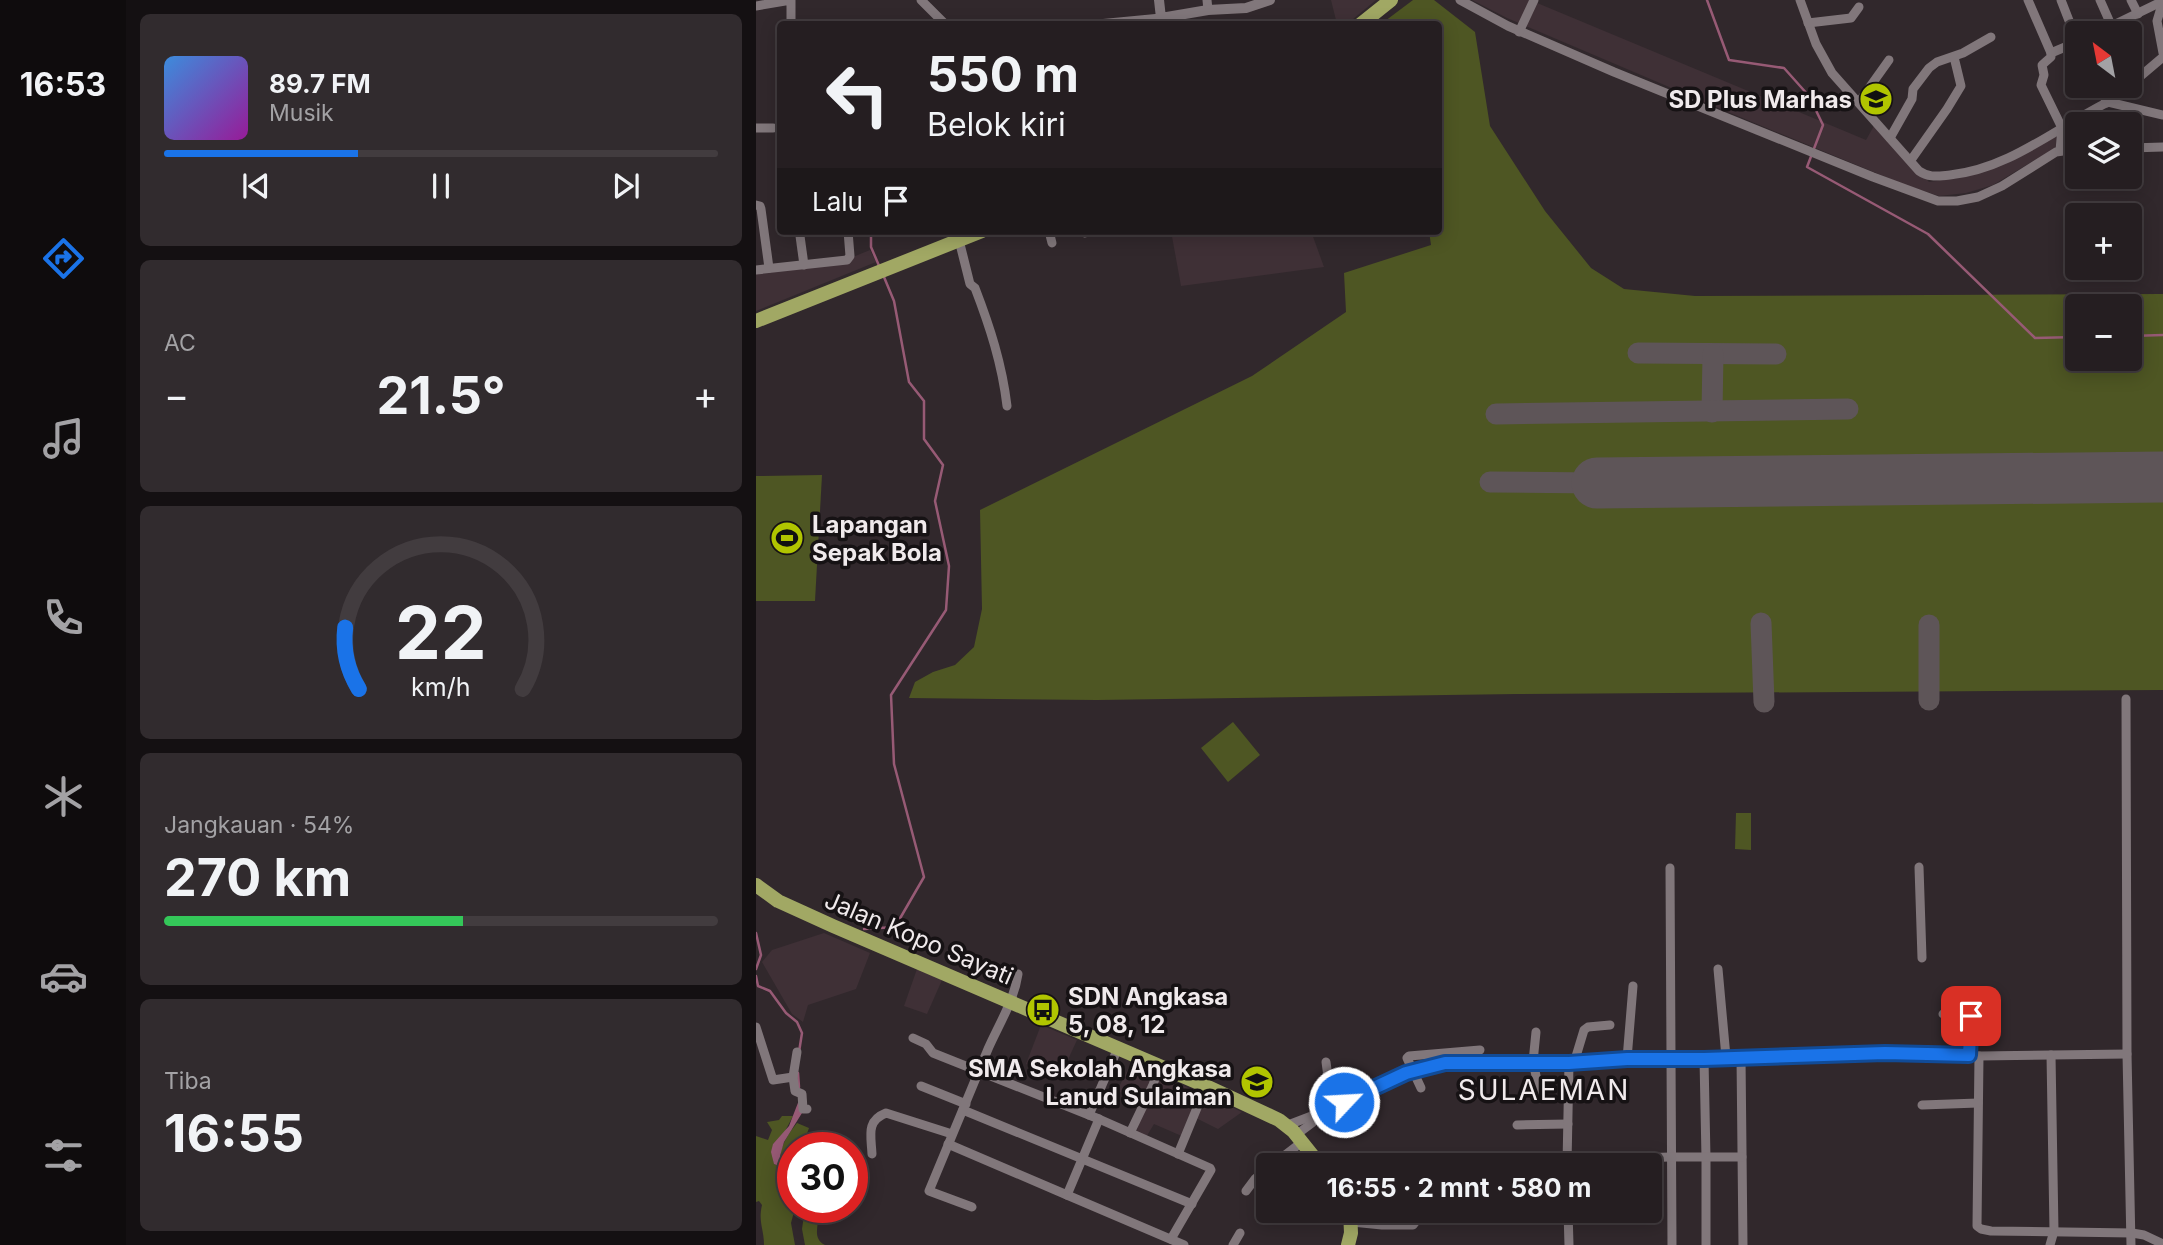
<!DOCTYPE html>
<html lang="id">
<meta charset="utf-8">
<style>
:root{--surface:#251e21;--page:#312b2e;--text:#f1f3f6;--muted:#a3a2a5;--line:#423c3f;--accent:#1a73e8}
body{margin:0;font-family:Inter,sans-serif;background:var(--page);color:var(--text);height:100vh;display:flex;flex-direction:column;font-size:26px;white-space:nowrap}
*{box-sizing:border-box;margin:0}
p{font-size:23px;color:var(--muted)}
.icon{flex:none;width:38px;height:38px;fill:none;stroke:currentColor;stroke-width:2;stroke-linecap:round;stroke-linejoin:round}
.map{position:relative;flex:1;overflow:hidden}
.sheet{display:flex;flex-direction:column;gap:14px;padding:14px;background:#141012;width:630px}
.sheet>*{flex:none}
.hud{position:absolute;left:21px;top:21px;width:665px;height:214px;border-radius:7px;box-shadow:0 4px 18px #0003,0 0 0 2px var(--line);background:#251e21;color:var(--text);overflow:hidden}
.needle{width:46px;rotate:328deg}
.fabs{position:absolute;left:1309px;top:21px;display:grid;gap:14px}
.fabs a{display:grid;place-items:center;width:77px;height:77px;border-radius:7px;background:var(--surface);box-shadow:0 4px 18px #0003,0 0 0 2px var(--line);font-size:35px}
.speed{position:absolute;left:21px;top:1132px;display:flex;gap:14px;font-size:35px;font-weight:700;text-align:center}
.speed>*{display:grid;place-content:center;width:91px;height:91px;border-radius:50%;background:var(--surface);box-shadow:0 4px 18px #0003,0 0 0 2px var(--line);line-height:1}
.speed .limit{border:10px solid #d22;background:#fff;color:#111}
.pin{position:absolute;display:grid;place-items:center;width:60px;height:60px;color:#fff;margin:-30px;border-radius:14px;box-shadow:0 4px 10px #0006}
.me{position:absolute;width:77px;margin:-38px;rotate:65deg;stroke-linejoin:round;filter:drop-shadow(0 0 5px #0008)}
.turn{display:flex;align-items:center;gap:24px;height:147px;padding:0 35px;font-size:32px}
.turn .icon{width:91px;height:91px;stroke-width:2.5}
.turn b{display:block;font-size:49px;line-height:60px}
.then{display:flex;align-items:center;height:66px;padding:0 35px;background:#0003;gap:14px;font-size:26px}
.big{font-size:52px;font-weight:700;line-height:1.1}
.sheet .tile{flex:1;display:flex;flex-direction:column;justify-content:center;gap:10px;min-width:0;padding:0 24px;border-radius:10px;background:var(--page)}
.sheet .dial{align-items:center;gap:0}
.dial svg{height:182px;overflow:visible;fill:none;stroke:var(--line);stroke-width:7;stroke-linecap:round;text-anchor:middle}
.dial text{fill:var(--text);stroke:none}
.song{display:flex;align-items:center;gap:21px}
.cover{width:84px;height:84px;border-radius:10px;background:linear-gradient(135deg,hsl(210 70% 55%),hsl(300 70% 35%))}
.played{height:7px;border-radius:4px;background:linear-gradient(90deg,var(--accent) 35%,var(--line) 35%)}
.keys{display:flex;justify-content:space-around;direction:ltr}
.heat{display:flex;justify-content:space-between;align-items:center;font-size:38px;direction:ltr}
.charge{height:10px;border-radius:5px;background:linear-gradient(90deg,#34c759 54%,var(--line) 0)}
.trip{position:absolute;left:500px;top:1153px;width:406px;height:70px;border-radius:7px;background:var(--surface);box-shadow:0 4px 18px #0003,0 0 0 2px var(--line);font-weight:700;line-height:70px;text-align:center}
main{display:flex;flex:1;min-height:0}
.tabs{display:flex;flex-direction:column;width:126px;justify-content:space-around;align-items:center;background:#0f0c0d;color:var(--muted)}
.tabs .icon{width:49px;height:49px}
.tabs .selected{color:var(--accent)}
.tabs b{font-size:32px;color:var(--text)}
.map>svg:first-child{display:block}
.built{fill:#3f3036}
.green{fill:#4e5623;fill-rule:evenodd}
.water{fill:#975a75}
.lines{fill:none;stroke-linecap:round;stroke-linejoin:round}
.stream{stroke:#975a75;stroke-width:2.5}
.taxiway{stroke:#5e5558;stroke-width:21}
.runway{stroke:#5e5558;stroke-width:51}
.minor{stroke:#81777b;stroke-width:9}
.tertiary{stroke:#81777b;stroke-width:10}
.primary{stroke:#a1a864;stroke-width:14}
.route-casing{stroke:#114b97;stroke-width:18}
.route{stroke:#1a73e8;stroke-width:12}
.labels{text-anchor:middle;dominant-baseline:central;stroke-width:7;stroke-linejoin:round;paint-order:stroke}
.poi-label{font-size:24px;font-weight:bold;fill:#f0eaec;stroke:#161214;text-anchor:end}
.street-label{font-size:24px;fill:#f0eaec;stroke:#161214}
.quarter-label{font-size:28px;letter-spacing:2px;fill:#f0eaec;stroke:#161214}
</style>
<main>
<nav class="tabs">
<b>16:53</b>
<svg class="icon selected" aria-label="directions" viewBox="0 0 24 24"><path d="M12 3l9 9-9 9-9-9zM9 14v-3h6M13 9l2 2-2 2"/></svg>
<svg class="icon" aria-label="music" viewBox="0 0 24 24"><path d="M9 18V5l10-2v13"/><circle cx="6" cy="18" r="3"/><circle cx="16" cy="16" r="3"/></svg>
<svg class="icon" aria-label="phone" viewBox="0 0 24 24"><path d="M5 4h4l2 5-3 2q2 4 5 5l2-3 5 2v4C11 20 4 13 5 4z"/></svg>
<svg class="icon" aria-label="climate" viewBox="0 0 24 24"><path d="M12 3v18M4 7l16 10M4 17L20 7"/></svg>
<svg class="icon" aria-label="car" viewBox="0 0 24 24"><path d="M5 17H2v-5l4-1 3-4h7l3 4 3 1v5h-3M9 17h6M6 11h13"/><circle cx="7" cy="17" r="2"/><circle cx="17" cy="17" r="2"/></svg>
<svg class="icon" aria-label="filters" viewBox="0 0 24 24"><path d="M4 7h16M4 17h16"/><circle cx="9" cy="7" r="2"/><circle cx="15" cy="17" r="2"/></svg>
</nav>
<section class="sheet">
<div class="tile">
<div class="song"><i class="cover"></i><div><b>89.7 FM</b><p>Musik</p></div></div>
<div class="played"></div>
<div class="keys"><svg class="icon" aria-label="previous" viewBox="0 0 24 24"><path d="M18 5L8 12l10 7zM5 5v14"/></svg><svg class="icon" aria-label="pause" viewBox="0 0 24 24"><path d="M8 5v14M16 5v14"/></svg><svg class="icon" aria-label="next" viewBox="0 0 24 24"><path d="M6 5l10 7-10 7zM19 5v14"/></svg></div>
</div>
<div class="tile"><p>AC</p>
<div class="heat"><a>−</a><b class="big">21.5°</b><a>+</a></div>
</div>
<div class="tile dial"><svg viewBox="0 0 100 80">
<path d="M14 69A42 42 0 1 1 86 69"/>
<path d="M14 69A42 42 0 0 1 8 42" stroke="#1a73e8"/>
<text x="50" y="56" font-size="32" font-weight="700">22</text>
<text x="50" y="72" font-size="11">km/h</text>
</svg></div>
<div class="tile"><p>Jangkauan · 54%</p><b class="big">270 km</b><div class="charge"></div></div>
<div class="tile"><p>Tiba</p><b class="big">16:55</b></div>
</section>
<div class="map">
<svg width="1407" height="1245" viewBox="0 0 1407 1245">
<rect width="100%" height="100%" fill="#31282c"/>
<!-- built -->
<g class="built">
<path d="M575,0H620L591,24H581Z"/>
<path d="M716,0H774L1110,140L1119,124L1173,182L1203,178L1235,169L1345,110V124H1321V143H1312L1284,157L1237,185L1210,193L1183,196L1149,185L972,112L751,18Z"/>
<path d="M415,231H555L568,267L425,286Z"/>
<path d="M114,250L120,262L0,311V272L82,263Z"/>
<path d="M68,933L114,953L100,989L52,1005L47,1022L36,1014L6,962L16,950Z"/>
<path d="M161,969L186,980L171,1014L148,1006Z"/>
<path d="M285,1025L321,1040L303,1079L270,1064Z"/>
<path d="M375,1063L460,1100L486,1112L462,1129L438,1117L428,1137L398,1124L389,1139L380,1134L389,1102L361,1091Z"/>
</g>
<!-- green -->
<g class="green">
<path d="M657,0H678L719,32L734,126L789,211L835,268L868,289L939,296L1407,294V690L761,694L341,700L153,698L159,682L177,672L199,665L218,647L226,609L224,510L496,376L590,312L588,273L675,245L673,231H682V24H625ZM1374,306V359H1321V306Z"/>
<path d="M66,475L59,601H0V476Z"/>
<path d="M477,722L504,755L472,782L445,748Z"/>
<path d="M980,813H995V850L979,849Z"/>
<path d="M26,1116H37L27,1135L17,1144L18,1164L37,1172V1208H39L35,1223L39,1245H8C8,1229 2,1222 6,1205L3,1201L0,1202V1136L12,1140L16,1130L11,1122L23,1120Z"/>
<path d="M41,1123L53,1128L46,1147L48,1148H37V1161L27,1160L24,1156C26,1143 33,1133 41,1123Z"/>
<path d="M49,1208H70L62,1214C63,1227 56,1238 69,1245H49L46,1229Z"/>
</g>
<!-- water -->
<path class="water" d="M45,1095L46,1113L28,1142L24,1156L27,1160L37,1161V1172L18,1164L15,1152L17,1144L33,1126Z"/>
<g class="lines">
<!-- stream -->
<g class="stream">
<path d="M951,0L973,60L1028,68L1053,96L1067,125L1051,167L1172,234L1279,338L1321,337"/>
<path d="M115,231V247L124,268"/>
<path d="M1374,336L1407,335"/>
<path d="M108,929L139,927L168,877L138,764L135,695L190,610L193,566L179,501L187,465L168,439V401L153,382L138,301L128,277"/>
<path d="M0,933L5,955L0,969"/>
<path d="M0,976L2,986L14,991L30,1013L41,1022L46,1033L43,1052"/>
<path d="M42,1073L43,1087"/>
</g>
<!-- taxiway -->
<g class="taxiway">
<path d="M882,353L1020,354"/>
<path d="M956,412L957,354"/>
<path d="M740,414L1092,409"/>
<path d="M734,482L841,483"/>
<path d="M1005,623L1008,702"/>
<path d="M1173,625V700"/>
</g>
<!-- runway -->
<path class="runway" d="M841,483L1407,477"/>
<!-- minor -->
<g class="minor">
<path d="M165,0L189,24"/>
<path d="M451,0L452,10"/>
<path d="M704,0L752,26L858,72L1117,177L1182,201H1201L1222,197L1246,186L1300,152L1321,149"/>
<path d="M1044,0L1060,44L1076,73L1163,171C1173,178 1182,176 1194,175C1253,169 1300,128 1352,102L1407,115"/>
<path d="M1272,0L1295,53"/>
<path d="M1305,0L1321,41"/>
<path d="M1344,0L1356,27"/>
<path d="M1375,0L1382,14"/>
<path d="M1407,1L1401,21L1407,53"/>
<path d="M0,6L35,0V24"/>
<path d="M1052,23L1095,18L1103,7"/>
<path d="M342,24L405,18"/>
<path d="M763,32L778,0"/>
<path d="M1341,33L1407,1"/>
<path d="M1374,85L1407,57"/>
<path d="M1343,86L1351,103"/>
<path d="M1103,102L1133,60"/>
<path d="M1354,102L1372,86"/>
<path d="M0,128H17"/>
<path d="M1134,138L1156,99L1157,89L1173,68L1181,62L1207,53L1235,37"/>
<path d="M1374,148L1407,147"/>
<path d="M1304,151L1306,128L1285,85L1288,75L1286,65L1295,57V53L1321,42"/>
<path d="M1155,160L1191,109L1205,86L1198,57"/>
<path d="M0,205L4,206L5,209L13,268"/>
<path d="M293,231L296,243"/>
<path d="M328,231L329,233"/>
<path d="M44,236L48,265"/>
<path d="M203,240L214,284L219,288C234,327 246,364 251,406"/>
<path d="M0,270L91,260L94,256L92,231"/>
<path d="M1370,699L1371,1054L1375,1245"/>
<path d="M1163,867L1166,958"/>
<path d="M914,868L916,1245"/>
<path d="M962,969L970,1057"/>
<path d="M1187,1014L1214,1015V1055"/>
<path d="M0,1027L17,1080L37,1077"/>
<path d="M780,1032L777,1062L784,1094"/>
<path d="M157,1038L170,1044L177,1053L343,1119L454,1168L455,1170L415,1239"/>
<path d="M41,1052L37,1077L39,1091L46,1094L47,1109H51"/>
<path d="M1223,1056L1221,1226L1225,1229L1235,1231L1376,1233L1388,1235L1407,1244"/>
<path d="M985,1057L987,1245"/>
<path d="M871,1059L877,986"/>
<path d="M948,1059L950,1158V1245"/>
<path d="M570,1062L576,1107"/>
<path d="M818,1063L828,1030L832,1027L854,1025"/>
<path d="M165,1086L210,1104"/>
<path d="M665,1088L651,1058L653,1056L724,1050"/>
<path d="M1166,1105L1222,1103"/>
<path d="M207,1110L436,1204"/>
<path d="M333,1115L362,1048"/>
<path d="M532,1125L566,1112L650,1073L689,1063H813L871,1059L1129,1053L1223,1056L1371,1054"/>
<path d="M761,1125L812,1124"/>
<path d="M374,1133L397,1085L403,1066"/>
<path d="M540,1135L560,1120L566,1112"/>
<path d="M192,1144L311,1195L343,1119"/>
<path d="M116,1154C115,1135 110,1121 130,1113L196,1134"/>
<path d="M422,1154L450,1086"/>
<path d="M749,1162L914,1157H986"/>
<path d="M811,1164L813,1063"/>
<path d="M515,1166L546,1142"/>
<path d="M490,1191L499,1179L513,1167"/>
<path d="M311,1195L428,1245"/>
<path d="M216,1207L173,1191C193,1144 212,1096 232,1049C243,1024 258,1001 262,974"/>
<path d="M812,1211L813,1245"/>
<path d="M596,1222L626,1225H657L660,1221L662,1211"/>
<path d="M477,1245L484,1233"/>
<path d="M1294,1245L1298,1231L1295,1055"/>
</g>
<!-- tertiary -->
<path class="tertiary" d="M403,0L405,18L452,10L490,8L514,0"/>
<!-- primary -->
<g class="primary">
<path d="M605,24L635,0"/>
<path d="M0,321L226,231"/>
<path d="M0,885L22,901L77,926L450,1086L523,1120L537,1131L565,1166"/>
<path d="M592,1245L595,1233L594,1211"/>
</g>
</g>
<g class="lines">
<defs>
<path id="route" d="M588,1102L650,1073L689,1063H813L871,1059H948L1129,1053L1213,1055L1215,1016"/>
</defs>
<!-- route casing -->
<use href="#route" class="route-casing"/>
<!-- route -->
<use href="#route" class="route"/>
</g>
<!-- icons -->
<defs>
<symbol id="school-disc" viewBox="-11 -11 22 22"><circle r="9.5" fill="#b1c500" stroke="#161214"/><path d="M0-5L7-2L0 1L-7-2ZM-4 1L0 2.5L4 1V4Q0 6-4 4Z" fill="#111"/></symbol>
<symbol id="stadium-disc" viewBox="-11 -11 22 22"><circle r="9.5" fill="#b1c500" stroke="#161214"/><path d="M0-5a6.5 5 0 1 0 0 10a6.5 5 0 1 0 0-10ZM-3.5-1.8h7v3.6h-7Z" fill="#111"/></symbol>
<symbol id="bus-disc" viewBox="-11 -11 22 22"><circle r="9.5" fill="#b1c500" stroke="#161214"/><path d="M-5-6H5V4H4V6H2V4H-2V6H-4V4H-5ZM-3.5-4V0h7V-4ZM-3.5 1.2v1.5H-2V1.2ZM2 1.2v1.5H3.5V1.2Z" fill="#111"/></symbol>
</defs>
<g fill-rule="evenodd">
<use href="#school-disc" x="1101" y="80" width="38" height="38"/>
<use href="#stadium-disc" x="12" y="519" width="38" height="38"/>
<use href="#bus-disc" x="268" y="991" width="38" height="38"/>
<use href="#school-disc" x="482" y="1063" width="38" height="38"/>
</g>
<g class="labels">
<!-- poi labels -->
<g class="poi-label">
<text x="1096" y="99">SD Plus Marhas</text>
<text x="56" y="524" text-anchor="start">Lapangan<tspan x="56" dy="28">Sepak Bola</tspan></text>
<text x="312" y="996" text-anchor="start">SDN Angkasa<tspan x="312" dy="28">5, 08, 12</tspan></text>
<text x="476" y="1068">SMA Sekolah Angkasa<tspan x="476" dy="28">Lanud Sulaiman</tspan></text>
</g>
<!-- street labels -->
<g class="street-label">
<text transform="translate(163 938) rotate(23)">Jalan Kopo Sayati</text>
</g>
<!-- quarter labels -->
<g class="quarter-label">
<text x="788" y="1090">SULAEMAN</text>
</g>
</g>
</svg>
<div class="fabs">
<a><svg class="needle" viewBox="-14 -14 28 28"><path d="M0-13l5 13h-10z" fill="#e53935"/><path d="M0 13l5-13h-10z" fill="#a3a2a5"/></svg></a>
<a><svg class="icon" aria-label="layers" viewBox="0 0 24 24"><path d="M12 4l9 5-9 5-9-5zM3 14l9 5 9-5"/></svg></a>
<a>+</a>
<a>−</a>
</div>
<div class="speed"><div class="limit">30</div></div>
<div class="pin" style="left:1215px;top:1016px;background:#d93025"><svg class="icon" aria-label="arrive" viewBox="0 0 24 24"><path d="M6 21V4h12l-3 4 3 4H6"/></svg></div>
<svg class="me" style="left:588px;top:1102px" viewBox="-20 -20 40 40"><circle r="17" fill="#1a73e8" stroke="#fff" stroke-width="3"/><path d="M0-11L8 9 0 5-8 9z" fill="#fff"/></svg>
<div class="trip">16:55 · 2 mnt · 580 m</div>
<div class="hud">
<div class="turn"><svg class="icon" aria-label="left" viewBox="0 0 24 24"><path d="M17 20v-9H6M10 6l-5 5 5 5"/></svg><div><b>550 m</b>Belok kiri</div></div>
<div class="then">Lalu<svg class="icon" aria-label="arrive" viewBox="0 0 24 24"><path d="M6 21V4h12l-3 4 3 4H6"/></svg></div>
</div>
</div>
</main>
